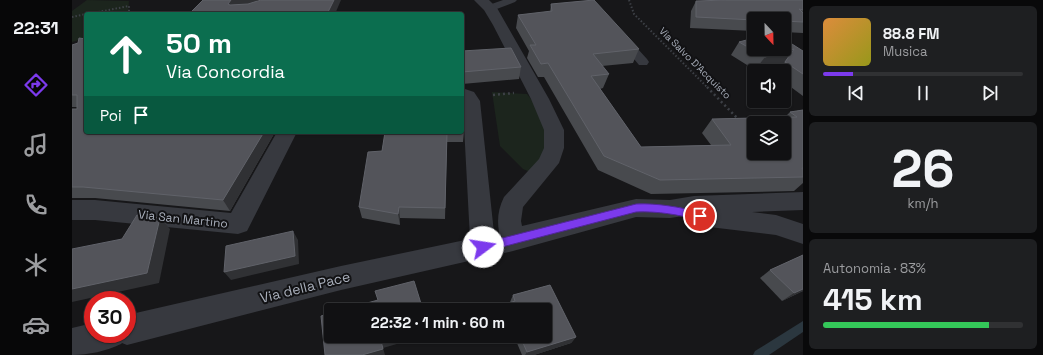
<!DOCTYPE html>
<html lang="it">
<meta charset="utf-8">
<style>
:root{--surface:#111113;--page:#1e1f21;--text:#f1f3f6;--muted:#9c9da0;--line:#303133;--accent:#7c3aed}
body{margin:0;font-family:"Space Grotesk",sans-serif;background:var(--page);color:var(--text);height:100vh;display:flex;flex-direction:column;font-size:15px;white-space:nowrap}
*{box-sizing:border-box;margin:0}
p{font-size:13px;color:var(--muted)}
.icon{flex:none;width:22px;height:22px;fill:none;stroke:currentColor;stroke-width:2;stroke-linecap:round;stroke-linejoin:round}
.map{position:relative;flex:1;overflow:hidden}
.side{display:flex;flex-direction:column;gap:6px;padding:6px;background:#09090a;width:240px}
.side>*{flex:none}
.banner{position:absolute;left:12px;top:12px;width:380px;height:122px;border-radius:4px;box-shadow:0 1px 3px #0004,0 0 0 1px var(--line);background:#0b6e4f;color:#fff;overflow:hidden}
.needle{width:26px;rotate:158deg}
.fabs{position:absolute;left:675px;top:12px;display:grid;gap:8px}
.fabs a{display:grid;place-items:center;width:44px;height:44px;border-radius:4px;background:var(--surface);box-shadow:0 1px 3px #0004,0 0 0 1px var(--line);font-size:20px}
.speed{position:absolute;left:12px;top:291px;display:flex;gap:8px;font-size:20px;font-weight:700;text-align:center}
.speed>*{display:grid;place-content:center;width:52px;height:52px;border-radius:50%;background:var(--surface);box-shadow:0 1px 3px #0004,0 0 0 1px var(--line);line-height:1}
.speed .limit{border:6px solid #d22;background:#fff;color:#111}
.pin{position:absolute;display:grid;place-items:center;width:34px;height:34px;color:#fff;margin:-17px;border:2px solid #fff;border-radius:50%;box-shadow:0 1px 4px #0007}
.me{position:absolute;width:44px;margin:-22px;rotate:76deg;stroke-linejoin:round;filter:drop-shadow(0 0 3px #0008)}
.turn{display:flex;align-items:center;gap:14px;height:84px;padding:0 16px;font-size:18px}
.turn .icon{width:52px;height:52px;stroke-width:2.5}
.turn b{display:block;font-size:28px;line-height:34px}
.then{display:flex;align-items:center;height:38px;padding:0 16px;background:#0003;gap:8px;font-size:15px}
.big{font-size:30px;font-weight:800;line-height:1.1}
.side .widget{flex:1;display:flex;flex-direction:column;justify-content:center;gap:6px;min-width:0;padding:0 14px;border-radius:6px;background:var(--page)}
.side .dial{align-items:center;gap:0}
.dial b{font-size:52px;line-height:1}
.song{display:flex;align-items:center;gap:12px}
.cover{width:48px;height:48px;border-radius:6px;background:linear-gradient(135deg,hsl(30 70% 55%),hsl(60 70% 35%))}
.played{height:4px;border-radius:2px;background:linear-gradient(90deg,var(--accent) 15%,var(--line) 15%)}
.keys{display:flex;justify-content:space-around;direction:ltr}
.charge{height:6px;border-radius:3px;background:linear-gradient(90deg,#34c759 83%,var(--line) 0)}
.trip{position:absolute;left:252px;top:303px;width:228px;height:40px;border-radius:4px;background:var(--surface);box-shadow:0 1px 3px #0004,0 0 0 1px var(--line);font-weight:800;line-height:40px;text-align:center}
main{display:flex;flex:1;min-height:0}
.menu{display:flex;flex-direction:column;width:72px;justify-content:space-around;align-items:center;background:#070708;color:var(--muted)}
.menu .icon{width:28px;height:28px}
.menu .on{color:var(--accent)}
.menu b{font-size:18px;color:var(--text)}
.map>svg:first-child{display:block}
.green{fill:#1c251d}
.lines{fill:none;stroke-linecap:round;stroke-linejoin:round}
.stream{fill:#2b373f;fill-rule:evenodd}
.path-far1{stroke:#3d4046;stroke-width:2;stroke-dasharray:1.5 2;stroke-linecap:butt}
.path{stroke:#3d4046;stroke-width:2.5;stroke-dasharray:2 3;stroke-linecap:butt}
.service{fill:#37393f;fill-rule:evenodd}
.minor{fill:#37393f;fill-rule:evenodd}
.wall{fill:#484a4e}
.shaded-wall{fill:#303134}
.building{fill:#53545a;stroke:#606269;fill-rule:evenodd}
.route{fill:#7c3aed;stroke:#51269a}
.labels{text-anchor:middle;dominant-baseline:central;stroke-width:4;stroke-linejoin:round;paint-order:stroke}
.far-street-label{font-size:10px;fill:#a8aeba;stroke:#121214}
.street-label{font-size:12px;fill:#a8aeba;stroke:#121214}
.near-street-label{font-size:14px;fill:#a8aeba;stroke:#121214}
</style>
<main>
<nav class="menu">
<b>22:31</b>
<svg class="icon on" aria-label="directions" viewBox="0 0 24 24"><path d="M12 3l9 9-9 9-9-9zM9 14v-3h6M13 9l2 2-2 2"/></svg>
<svg class="icon" aria-label="music" viewBox="0 0 24 24"><path d="M9 18V5l10-2v13"/><circle cx="6" cy="18" r="3"/><circle cx="16" cy="16" r="3"/></svg>
<svg class="icon" aria-label="phone" viewBox="0 0 24 24"><path d="M5 4h4l2 5-3 2q2 4 5 5l2-3 5 2v4C11 20 4 13 5 4z"/></svg>
<svg class="icon" aria-label="climate" viewBox="0 0 24 24"><path d="M12 3v18M4 7l16 10M4 17L20 7"/></svg>
<svg class="icon" aria-label="car" viewBox="0 0 24 24"><path d="M5 17H2v-5l4-1 3-4h7l3 4 3 1v5h-3M9 17h6M6 11h13"/><circle cx="7" cy="17" r="2"/><circle cx="17" cy="17" r="2"/></svg>
</nav>
<div class="map">
<svg width="731" height="355" viewBox="0 0 731 355">
<rect width="100%" height="100%" fill="#171719"/>
<!-- green -->
<g class="green">
<path d="M15,0L57,1L56,14H14V38L0,42V11Z"/>
<path d="M420,92L455,94L481,127L465,175L451,169L428,146Z"/>
</g>
<g class="lines">
<!-- stream -->
<path class="stream" d="M731,321V332L697,355H681L683,351Z"/>
<!-- path-far1 -->
<g class="path-far1">
<path d="M557,0L562,14L636,88"/>
<path d="M16,14L57,6V14"/>
<path d="M0,17L14,14"/>
</g>
<!-- path -->
<g class="path">
<path d="M635,87L668,121"/>
<path d="M421,95L442,93"/>
</g>
<!-- service -->
<g class="service">
<path d="M431,0H445L443,2L422,10L418,11L413,8L414,6Z"/>
<path d="M551,36L555,37L575,59L577,62L575,65H567L547,41L545,39L547,37Z"/>
</g>
<!-- minor -->
<g class="minor">
<path d="M402,0H417L425,8L477,99L492,130V148L487,163L451,207L449,221L450,226L564,199L598,200L622,196L731,192V210L680,212L704,215L731,224V244L704,235L629,226L621,223L618,215L598,218L564,217L441,251L269,290L55,345L50,343L49,344C34,351 17,355 0,355V328L21,323V334H55V315L269,266L398,239L390,88L402,92L408,101L422,233L427,232C425,220 426,209 432,197L467,159L472,148V130L459,99L421,25L412,10Z"/>
<path d="M205,132H225L175,231L166,234L23,220H0V200H23L159,213Z"/>
</g>
</g>
<!-- wall -->
<g class="wall">
<path d="M731,0V33L712,32V19H682V31L618,28L619,11L624,1Z"/>
<path d="M479,4L567,49L561,63L530,66L537,74L531,88L528,89L569,147L639,145L630,133L640,119L713,117L718,112L731,110V183L722,191L579,194L526,170L472,77H466L455,58L457,51L444,28L446,15L478,12Z"/>
<path d="M667,42L731,51V96L712,82V71H706L712,63L683,70L659,55Z"/>
<path d="M0,45L14,132H203L158,211L23,198H0V109H5V107H0Z"/>
<path d="M390,51L449,67L447,79L390,84Z"/>
<path d="M390,92L392,131L391,142H375L373,219L328,218V225L290,218L287,207L310,151L313,132H390Z"/>
<path d="M731,255V291L710,301L688,278L698,270Z"/>
<path d="M478,285L504,337L499,343L462,355H450L442,336H473V310H432L434,304L438,302L441,295Z"/>
</g>
<!-- shaded-wall -->
<g class="shaded-wall">
<path d="M159,0H186L184,2L160,14L156,4Z"/>
<path d="M262,0H269L263,14H255Z"/>
<path d="M722,49L712,63L683,70L693,57Z"/>
<path d="M192,132H203L158,211L151,200Z"/>
<path d="M327,207L328,218V225L326,214Z"/>
<path d="M88,218L98,229L87,283L0,302V289Z"/>
<path d="M221,231L226,240L227,264L159,280L152,272Z"/>
<path d="M731,289V291L710,301L722,293Z"/>
<path d="M328,336H352L311,348L313,355H290L309,341Z"/>
<path d="M504,337L499,343L462,355H453L455,352Z"/>
</g>
<!-- building -->
<g class="building">
<path d="M131,0H159L156,4L158,5L176,4L189,0H262L255,14H117Z"/>
<path d="M522,0L567,49L521,54L537,74L519,76L569,147L659,145L640,119L725,117L718,112L731,110V168H730L731,170V177L588,180L532,156L476,63L469,64L458,45H464L446,15L480,11L479,4ZM682,123H712V153H682Z"/>
<path d="M654,0H731V10L727,9L731,13V22L712,21V19H682V20L624,17V1Z"/>
<path d="M7,38L14,39V132H192L151,200L11,187H0V109H5V95H0V45L6,43Z"/>
<path d="M682,38V49H712V39L731,51V74L713,62L722,49L693,57L667,42Z"/>
<path d="M439,48L449,67L390,72V73V51Z"/>
<path d="M390,92L392,131H390Z"/>
<path d="M313,132H375L373,208L327,207L326,214L287,207L296,152L310,151Z"/>
<path d="M65,215L88,218L75,273L0,289V249L50,239Z"/>
<path d="M221,231L223,256L152,272L154,246Z"/>
<path d="M731,255V289L722,293L698,270Z"/>
<path d="M342,281L351,310H270L306,300L303,291Z"/>
<path d="M478,285L504,337L455,352L448,336H473V310H437L434,304L443,301L441,295Z"/>
<path d="M259,313V336H328L309,341L311,349L290,355H253L249,316Z"/>
</g>
<!-- route -->
<path class="route" d="M564,204C586,203 606,207 628,212L631,213L633,216L631,219L628,220C606,215 587,211 564,212L411,252L407,250L406,247L407,244L411,243Z"/>
<g class="labels">
<!-- far-street labels -->
<g class="far-street-label">
<text transform="translate(623 63) rotate(45)">Via Salvo D'Acquisto</text>
</g>
<!-- street labels -->
<g class="street-label">
<text transform="translate(111 219) rotate(6)">Via San Martino</text>
</g>
<!-- near-street labels -->
<g class="near-street-label">
<text transform="translate(233 287) rotate(-14)">Via della Pace</text>
</g>
</g>
</svg>
<div class="fabs">
<a><svg class="needle" viewBox="-14 -14 28 28"><path d="M0-13l5 13h-10z" fill="#e53935"/><path d="M0 13l5-13h-10z" fill="#9c9da0"/></svg></a>
<a><svg class="icon" aria-label="sound" viewBox="0 0 24 24"><path d="M4 9h4l5-4v14l-5-4H4zM17 9q2 3 0 6"/></svg></a>
<a><svg class="icon" aria-label="layers" viewBox="0 0 24 24"><path d="M12 4l9 5-9 5-9-5zM3 14l9 5 9-5"/></svg></a>
</div>
<div class="speed"><div class="limit">30</div></div>
<div class="pin" style="left:628px;top:216px;background:#d93025"><svg class="icon" aria-label="arrive" viewBox="0 0 24 24"><path d="M6 21V4h12l-3 4 3 4H6"/></svg></div>
<svg class="me" style="left:411px;top:247px" viewBox="-20 -20 40 40"><circle r="19" fill="#fff"/><path d="M0-13L10 11 0 6-10 11z" fill="#7c3aed"/></svg>
<div class="trip">22:32 · 1 min · 60 m</div>
<div class="banner">
<div class="turn"><svg class="icon" aria-label="ahead" viewBox="0 0 24 24"><path d="M12 20V5M6 11l6-6 6 6"/></svg><div><b>50 m</b>Via Concordia</div></div>
<div class="then">Poi<svg class="icon" aria-label="arrive" viewBox="0 0 24 24"><path d="M6 21V4h12l-3 4 3 4H6"/></svg></div>
</div>
</div>
<section class="side">
<div class="widget">
<div class="song"><i class="cover"></i><div><b>88.8 FM</b><p>Musica</p></div></div>
<div class="played"></div>
<div class="keys"><svg class="icon" aria-label="previous" viewBox="0 0 24 24"><path d="M18 5L8 12l10 7zM5 5v14"/></svg><svg class="icon" aria-label="pause" viewBox="0 0 24 24"><path d="M8 5v14M16 5v14"/></svg><svg class="icon" aria-label="next" viewBox="0 0 24 24"><path d="M6 5l10 7-10 7zM19 5v14"/></svg></div>
</div>
<div class="widget dial"><b>26</b><p>km/h</p></div>
<div class="widget"><p>Autonomia · 83%</p><b class="big">415 km</b><div class="charge"></div></div>
</section>
</main>
